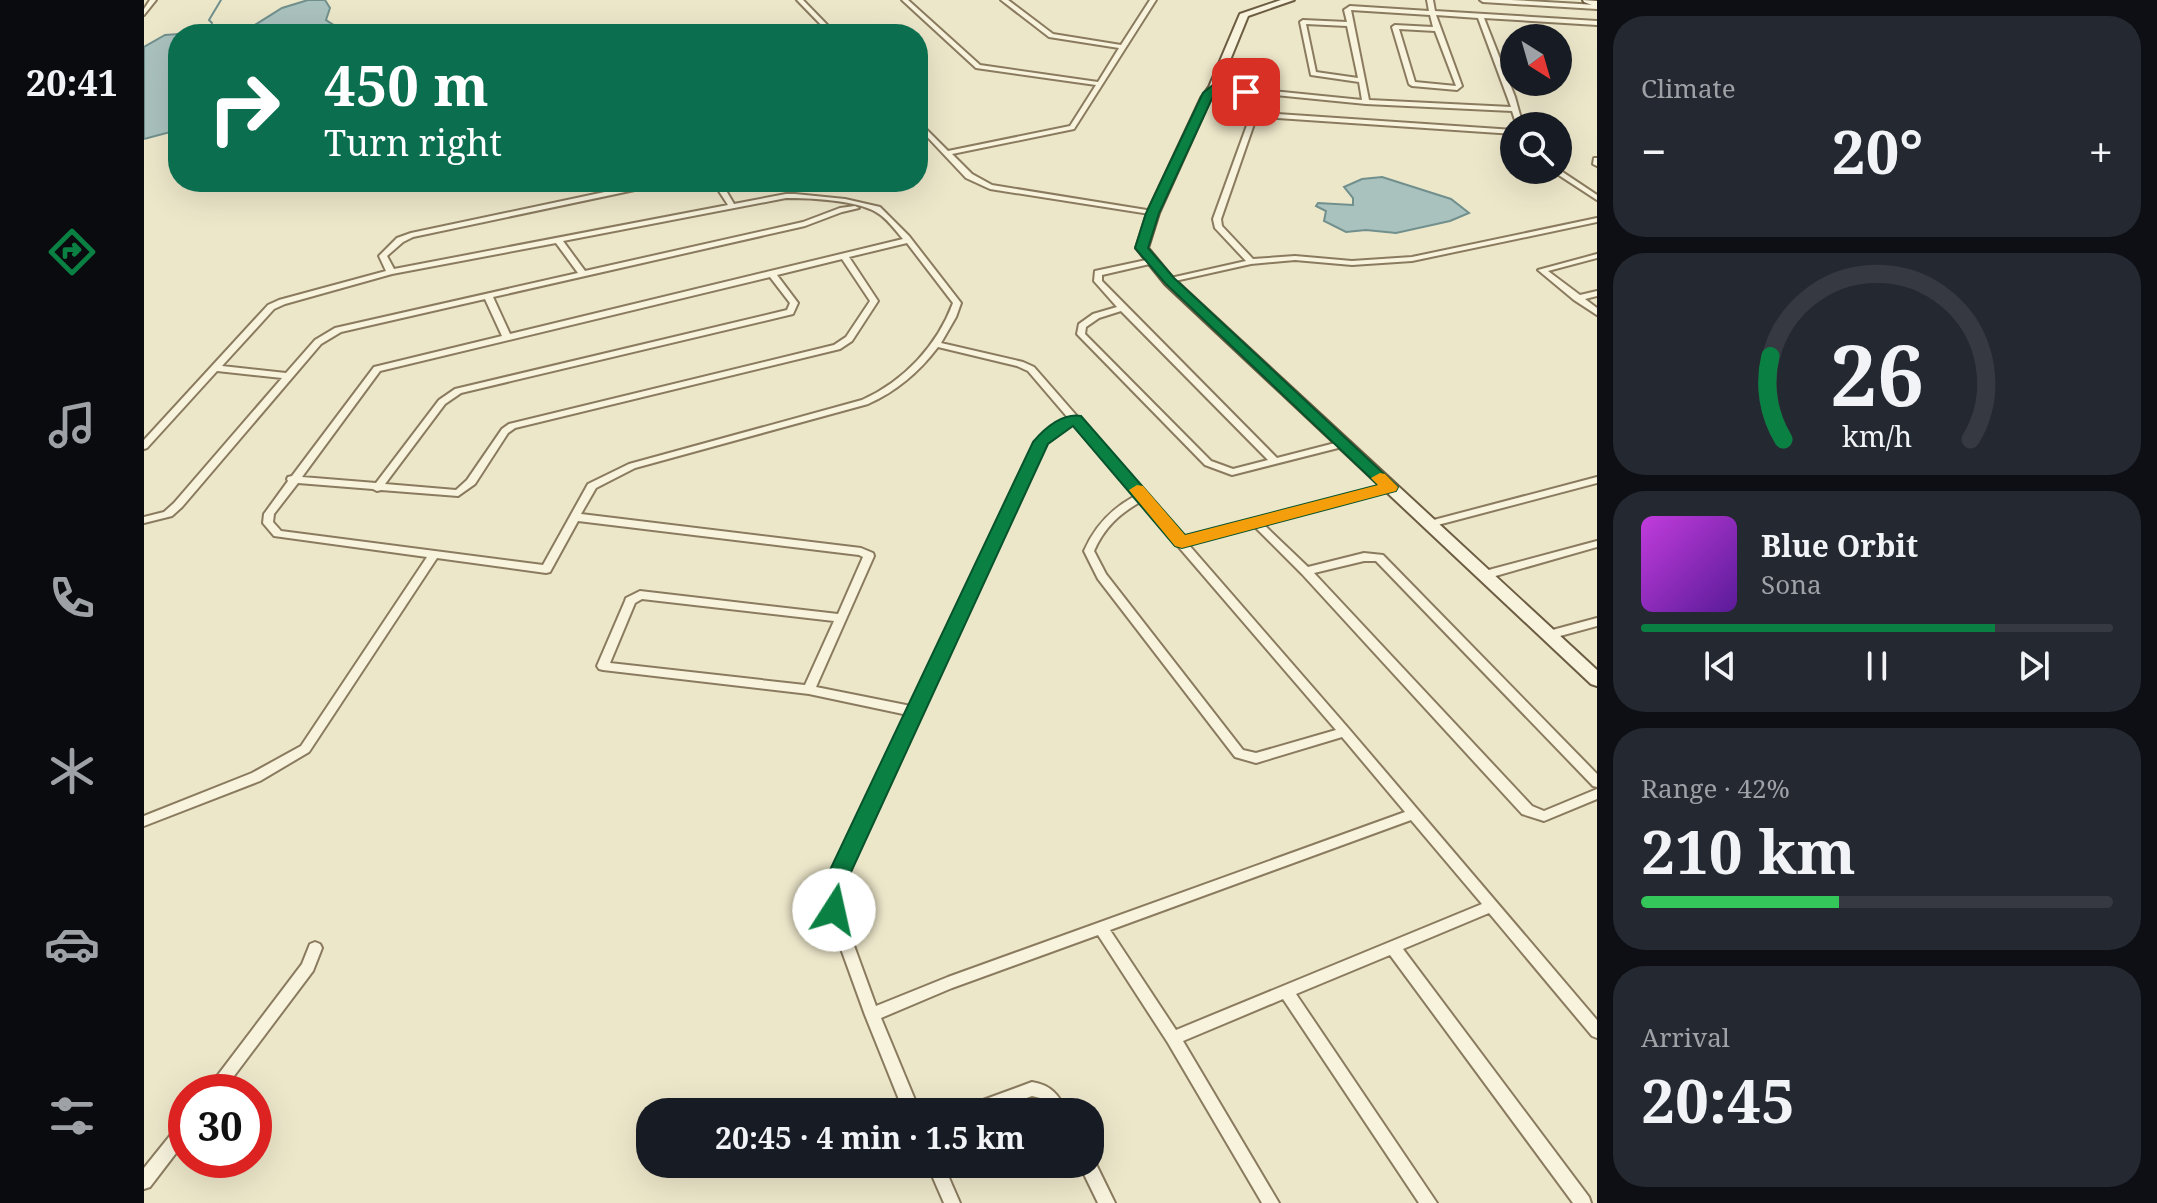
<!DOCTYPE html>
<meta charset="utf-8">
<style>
:root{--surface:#171b24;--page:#242831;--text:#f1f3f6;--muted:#9ea1a6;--line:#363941;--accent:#0b8043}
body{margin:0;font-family:"Noto Serif",serif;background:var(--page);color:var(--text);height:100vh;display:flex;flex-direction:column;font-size:30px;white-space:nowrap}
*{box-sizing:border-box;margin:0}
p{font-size:26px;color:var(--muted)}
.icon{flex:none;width:44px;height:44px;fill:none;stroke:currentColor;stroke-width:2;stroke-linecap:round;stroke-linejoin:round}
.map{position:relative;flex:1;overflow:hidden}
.details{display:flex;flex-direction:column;gap:16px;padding:16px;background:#0d0f14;width:560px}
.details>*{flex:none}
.banner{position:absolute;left:24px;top:24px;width:760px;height:168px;border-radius:32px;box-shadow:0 8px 32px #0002;background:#0b6e4f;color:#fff;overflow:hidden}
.needle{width:52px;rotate:143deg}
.fabs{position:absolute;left:1356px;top:24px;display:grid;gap:16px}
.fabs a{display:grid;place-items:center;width:72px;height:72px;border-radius:50%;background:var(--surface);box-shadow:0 8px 32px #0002;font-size:40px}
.speed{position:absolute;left:24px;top:1074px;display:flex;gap:16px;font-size:40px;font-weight:700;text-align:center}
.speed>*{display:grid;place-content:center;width:104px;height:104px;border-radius:50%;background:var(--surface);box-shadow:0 8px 32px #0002;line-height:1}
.speed .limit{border:12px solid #d22;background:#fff;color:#111}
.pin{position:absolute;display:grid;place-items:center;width:68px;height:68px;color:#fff;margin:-34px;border-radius:16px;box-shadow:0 4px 12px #0006}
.me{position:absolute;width:88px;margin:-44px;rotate:10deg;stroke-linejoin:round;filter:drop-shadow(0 0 6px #0008)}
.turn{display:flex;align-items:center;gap:28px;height:168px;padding:0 24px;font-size:36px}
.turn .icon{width:104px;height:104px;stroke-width:2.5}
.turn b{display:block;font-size:56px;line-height:68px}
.big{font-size:60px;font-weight:700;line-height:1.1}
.details .widget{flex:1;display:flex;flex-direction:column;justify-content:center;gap:12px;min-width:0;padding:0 28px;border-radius:32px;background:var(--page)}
.details .dial{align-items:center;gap:0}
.dial svg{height:208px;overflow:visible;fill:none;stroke:var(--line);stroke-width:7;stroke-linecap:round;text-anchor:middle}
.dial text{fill:var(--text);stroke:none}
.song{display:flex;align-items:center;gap:24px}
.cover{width:96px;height:96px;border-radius:12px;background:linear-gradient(135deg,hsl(290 70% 55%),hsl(270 70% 35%))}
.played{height:8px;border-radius:4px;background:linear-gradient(90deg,var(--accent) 75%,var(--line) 75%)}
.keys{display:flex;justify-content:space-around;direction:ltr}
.heat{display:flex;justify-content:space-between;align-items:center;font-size:44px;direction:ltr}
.charge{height:12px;border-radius:6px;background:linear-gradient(90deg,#34c759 42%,var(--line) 0)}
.trip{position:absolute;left:492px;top:1098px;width:468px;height:80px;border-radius:32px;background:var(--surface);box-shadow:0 8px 32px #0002;font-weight:700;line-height:80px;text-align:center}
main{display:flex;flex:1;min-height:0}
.tabs{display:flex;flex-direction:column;width:144px;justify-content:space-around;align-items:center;background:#090b0e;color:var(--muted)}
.tabs .icon{width:56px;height:56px}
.tabs .current{color:var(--accent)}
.tabs b{font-size:36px;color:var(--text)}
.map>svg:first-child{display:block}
.water{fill:#aac2be;stroke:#71908d;stroke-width:2}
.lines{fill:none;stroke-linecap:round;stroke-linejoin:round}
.stream{stroke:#71908d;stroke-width:2}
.street-casing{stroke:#8a7b5f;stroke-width:4}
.secondary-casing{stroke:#6c5c42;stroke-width:4}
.street{fill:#f8f3dd;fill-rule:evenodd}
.secondary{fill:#f8f3dd;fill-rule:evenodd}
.route{fill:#0b8043;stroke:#07532c;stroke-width:2}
.slow{fill:#f59e0b}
</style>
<main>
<nav class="tabs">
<b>20:41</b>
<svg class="icon current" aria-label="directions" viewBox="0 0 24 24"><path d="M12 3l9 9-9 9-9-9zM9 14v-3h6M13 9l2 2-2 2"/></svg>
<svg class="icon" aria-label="music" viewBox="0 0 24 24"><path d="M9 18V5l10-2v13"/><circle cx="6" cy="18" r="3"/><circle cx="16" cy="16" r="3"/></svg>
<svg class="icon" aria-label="phone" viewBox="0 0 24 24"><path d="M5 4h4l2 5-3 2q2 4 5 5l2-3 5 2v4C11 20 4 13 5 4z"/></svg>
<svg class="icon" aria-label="climate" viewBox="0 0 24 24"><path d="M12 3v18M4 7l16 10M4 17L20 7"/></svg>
<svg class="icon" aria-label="car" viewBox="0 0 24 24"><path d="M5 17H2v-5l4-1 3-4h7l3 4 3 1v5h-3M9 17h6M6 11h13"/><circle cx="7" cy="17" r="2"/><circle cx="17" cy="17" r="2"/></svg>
<svg class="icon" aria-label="filters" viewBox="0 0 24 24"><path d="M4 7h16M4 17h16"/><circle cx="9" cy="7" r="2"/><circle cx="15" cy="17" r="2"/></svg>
</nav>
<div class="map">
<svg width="1453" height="1203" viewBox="0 0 1453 1203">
<rect width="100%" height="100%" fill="#ede7ca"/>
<!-- water -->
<g class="water">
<path d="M164,0H181L186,8L182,20L204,34L166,29V34H35L106,28L138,8Z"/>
<path d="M34,34V130L0,139V47L21,35Z"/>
<path d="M1238,177L1307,199L1325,213L1306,221L1252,233L1222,230L1202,232L1180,221L1182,211L1172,206L1174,203L1209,205V198L1200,187L1218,179Z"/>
</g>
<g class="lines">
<!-- stream -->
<path class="stream" d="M68,23L65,20L77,0"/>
<defs>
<g id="street">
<path d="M6,0H12L0,15V9Z"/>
<path d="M653,0H659L692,34H686Z"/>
<path d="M758,0H764L836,65L954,82L975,48L905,37L857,0H864L909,34L977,45L1006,0H1012L930,129L808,154L828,174L848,185L1009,211L1013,213L1012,215L846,189L822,178L774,127V121L804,151L926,126L952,85L832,68Z"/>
<path d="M1283,0H1289L1291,11L1453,21V25L1340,18L1371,97L1379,126H1373L1368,111L1222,104L1070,89L1067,87L1070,85L1218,100L1215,82L1167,75L1156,22L1159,20L1203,22L1200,10L1206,6L1285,11ZM1207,10L1286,15L1289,27L1251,25L1248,27L1265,84L1268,86L1313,90L1318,86L1292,15L1334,18L1367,107L1225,100ZM1162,24L1203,26L1214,78L1172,72ZM1255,29L1291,31L1312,86L1271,82Z"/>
<path d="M1336,0H1367L1453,5V9L1339,2Z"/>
<path d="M1118,113L1370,130V134L1118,117L1112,118L1077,219L1078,226L1109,259L1151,256L1208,261L1268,257L1453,218V222L1268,261L1208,265L1151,260L1107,264L1022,283V279L1102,261L1071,228L1069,219L1106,117Z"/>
<path d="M1450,158H1453V166L1449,164Z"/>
<path d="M1414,169L1453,195V200L1407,170Z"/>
<path d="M508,182H523L519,184L269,237L259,242L243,256L250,269L584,205L569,182H577L590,204L642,194H651L701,199L736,207L765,236L817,303L812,317L797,343L879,362L890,367L1000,493L1003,494V497L1039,538L1246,484L1250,485L1251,487L1250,489L1119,524L1164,567L1220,553L1239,555L1453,774V787L1449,786L1232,561H1220L1170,573L1388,806L1400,811L1453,789V799L1400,821L1378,814L1158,574L1110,526L1044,544L1205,729L1453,1020V1038L1448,1036L1345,913L1259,949L1445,1197L1447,1203H1429L1246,955L1152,994L1293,1203H1275L1139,999L1039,1041L1135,1203H1118L1024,1043L954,935L808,988L737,1018L776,1112H760L721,1015L683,910L689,872L764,715L665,694L459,670L455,669L453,666L481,601L482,598L496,591L694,614L719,557L715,555L434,521L406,572L402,573L293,558L165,752L116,781L0,826V816L108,773L157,746L283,557L130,536L119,523L120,514L144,481L143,479L144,477L148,476L230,367L358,336L341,299L197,332L177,344L38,507L28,516L0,523V517L20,512L30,503L138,378L73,371L3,448L0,449V440L124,305L135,300L242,271L235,256L253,238L267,233ZM642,198C665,198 712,200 732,212C743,218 751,230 759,239L366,334L349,297L661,226L698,212L715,208L711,206L696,208L659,222L441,271L419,241ZM412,243L434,273L191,328L171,340L142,373L78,366L130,309L141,304L248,274ZM763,243L809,303C793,346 760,381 718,400L485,464L444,484L399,565L137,531L129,522L130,514L154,483L229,489L233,491L237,490L314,496L331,484L364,433L371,428L696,349L708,341L734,301L705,257ZM698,259L726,301L702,337L690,345L365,424L358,429L323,480L312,490L241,484L301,404L317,393L649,314L654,303L633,275ZM626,277L646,303L643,310L311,389L295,400L232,483L158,477L236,371ZM794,347L873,366L884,371L925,419L909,426L892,442L767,706L672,687L730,556L729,553L717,548L437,514L452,488L491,468L724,404C753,391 775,372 794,347ZM929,424L991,496C967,509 951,526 940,551L954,579L1091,757L1112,763L1198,737L1261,812L804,977L732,1006L697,910L703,872L775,716L779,712L778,710L901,443L915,430ZM996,502L1192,730L1112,753L1099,750L962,574L950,551C960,528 975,514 996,502ZM498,599L690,621L661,685L466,663L491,603ZM1267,820L1338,904L1032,1030L966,930Z"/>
<path d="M1453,254V258L1404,271L1436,295L1453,291V296L1441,299L1453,308V315L1430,300L1394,270Z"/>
<path d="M1007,259H1010V263L958,275V281L1133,458L1199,441L1202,442L1204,444L1202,446L1088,475L1061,465L933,334L935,324L949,314L973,307L950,281L951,271ZM977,311L1124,460L1089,469L1067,461L941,334L942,327L955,318Z"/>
<path d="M1453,477V483L1286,527L1281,524L1282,522Z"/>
<path d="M1453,541V547L1341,579L1336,575L1337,572Z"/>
<path d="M1453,618V626L1405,639L1399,635L1401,632Z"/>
<path d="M171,942L176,944L178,948L169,971L78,1092H61L158,964L166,944Z"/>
<path d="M888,1082C907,1085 915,1095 923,1112H907L896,1098L888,1096L845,1112H817L820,1107Z"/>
<path d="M42,1119V1140L6,1187L0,1189V1168L37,1122Z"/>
<path d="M946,1157L949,1158L971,1203H954L935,1164H946Z"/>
<path d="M783,1164H799L816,1203H800Z"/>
</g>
<g id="secondary">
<path d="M1137,0H1150L1104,16L1075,87L1067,98L1015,213L1004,248L1029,278L1453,670V686L1447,684L1021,284L992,248L1003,213L1057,98L1065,87L1096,14Z"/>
<path d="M1439,0L1453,1V7L1440,2Z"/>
</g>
</defs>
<!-- street casing -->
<use href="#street" class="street-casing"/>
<!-- secondary casing -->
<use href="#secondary" class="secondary-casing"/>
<!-- street -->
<use href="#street" class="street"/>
<!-- secondary -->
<use href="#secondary" class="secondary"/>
</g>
<!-- route -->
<path class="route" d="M1070,84L1108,92L1102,95L1073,91L1070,94L1015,213L1004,248L1030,278L1254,487L1252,491L1038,548L1031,546L929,426L904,444L707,872L698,917L690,920L682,917L679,910L685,872L889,442C901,428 919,413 937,416L1041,535L1234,485L1021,283L991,248L1002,213L1059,93Z"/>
<!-- slow -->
<path class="slow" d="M1236,473L1241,474L1254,487L1252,491L1038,548L1031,546L985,490L993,485L999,486L1041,535L1234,485L1227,478Z"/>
</svg>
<div class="fabs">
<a><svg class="needle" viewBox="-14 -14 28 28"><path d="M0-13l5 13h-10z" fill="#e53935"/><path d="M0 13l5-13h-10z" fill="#9ea1a6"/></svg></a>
<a><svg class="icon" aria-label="search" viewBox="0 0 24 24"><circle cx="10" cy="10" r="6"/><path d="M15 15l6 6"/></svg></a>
</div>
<div class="speed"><div class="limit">30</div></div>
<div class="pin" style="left:1102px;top:92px;background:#d93025"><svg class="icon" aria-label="arrive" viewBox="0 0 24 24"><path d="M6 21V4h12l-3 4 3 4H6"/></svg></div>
<svg class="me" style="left:690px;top:910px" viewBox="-20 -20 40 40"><circle r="19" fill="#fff"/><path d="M0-13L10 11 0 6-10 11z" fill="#0b8043"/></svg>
<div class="trip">20:45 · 4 min · 1.5 km</div>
<div class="banner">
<div class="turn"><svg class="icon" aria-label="right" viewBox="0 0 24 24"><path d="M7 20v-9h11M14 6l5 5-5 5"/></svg><div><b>450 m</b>Turn right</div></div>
</div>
</div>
<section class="details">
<div class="widget"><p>Climate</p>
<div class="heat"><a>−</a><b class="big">20°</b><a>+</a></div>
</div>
<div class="widget dial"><svg viewBox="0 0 100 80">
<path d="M14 69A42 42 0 1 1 86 69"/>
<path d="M14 69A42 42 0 0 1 9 37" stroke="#0b8043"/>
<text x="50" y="56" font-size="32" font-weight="700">26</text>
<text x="50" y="72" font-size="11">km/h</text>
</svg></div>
<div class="widget">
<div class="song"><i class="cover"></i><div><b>Blue Orbit</b><p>Sona</p></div></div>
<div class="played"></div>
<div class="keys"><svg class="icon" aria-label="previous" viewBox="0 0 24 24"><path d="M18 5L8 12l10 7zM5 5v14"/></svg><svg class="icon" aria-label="pause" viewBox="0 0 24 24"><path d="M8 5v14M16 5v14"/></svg><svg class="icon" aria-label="next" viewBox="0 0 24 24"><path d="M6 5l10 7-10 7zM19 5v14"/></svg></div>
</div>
<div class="widget"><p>Range · 42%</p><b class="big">210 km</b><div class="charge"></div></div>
<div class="widget"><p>Arrival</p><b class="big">20:45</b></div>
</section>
</main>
